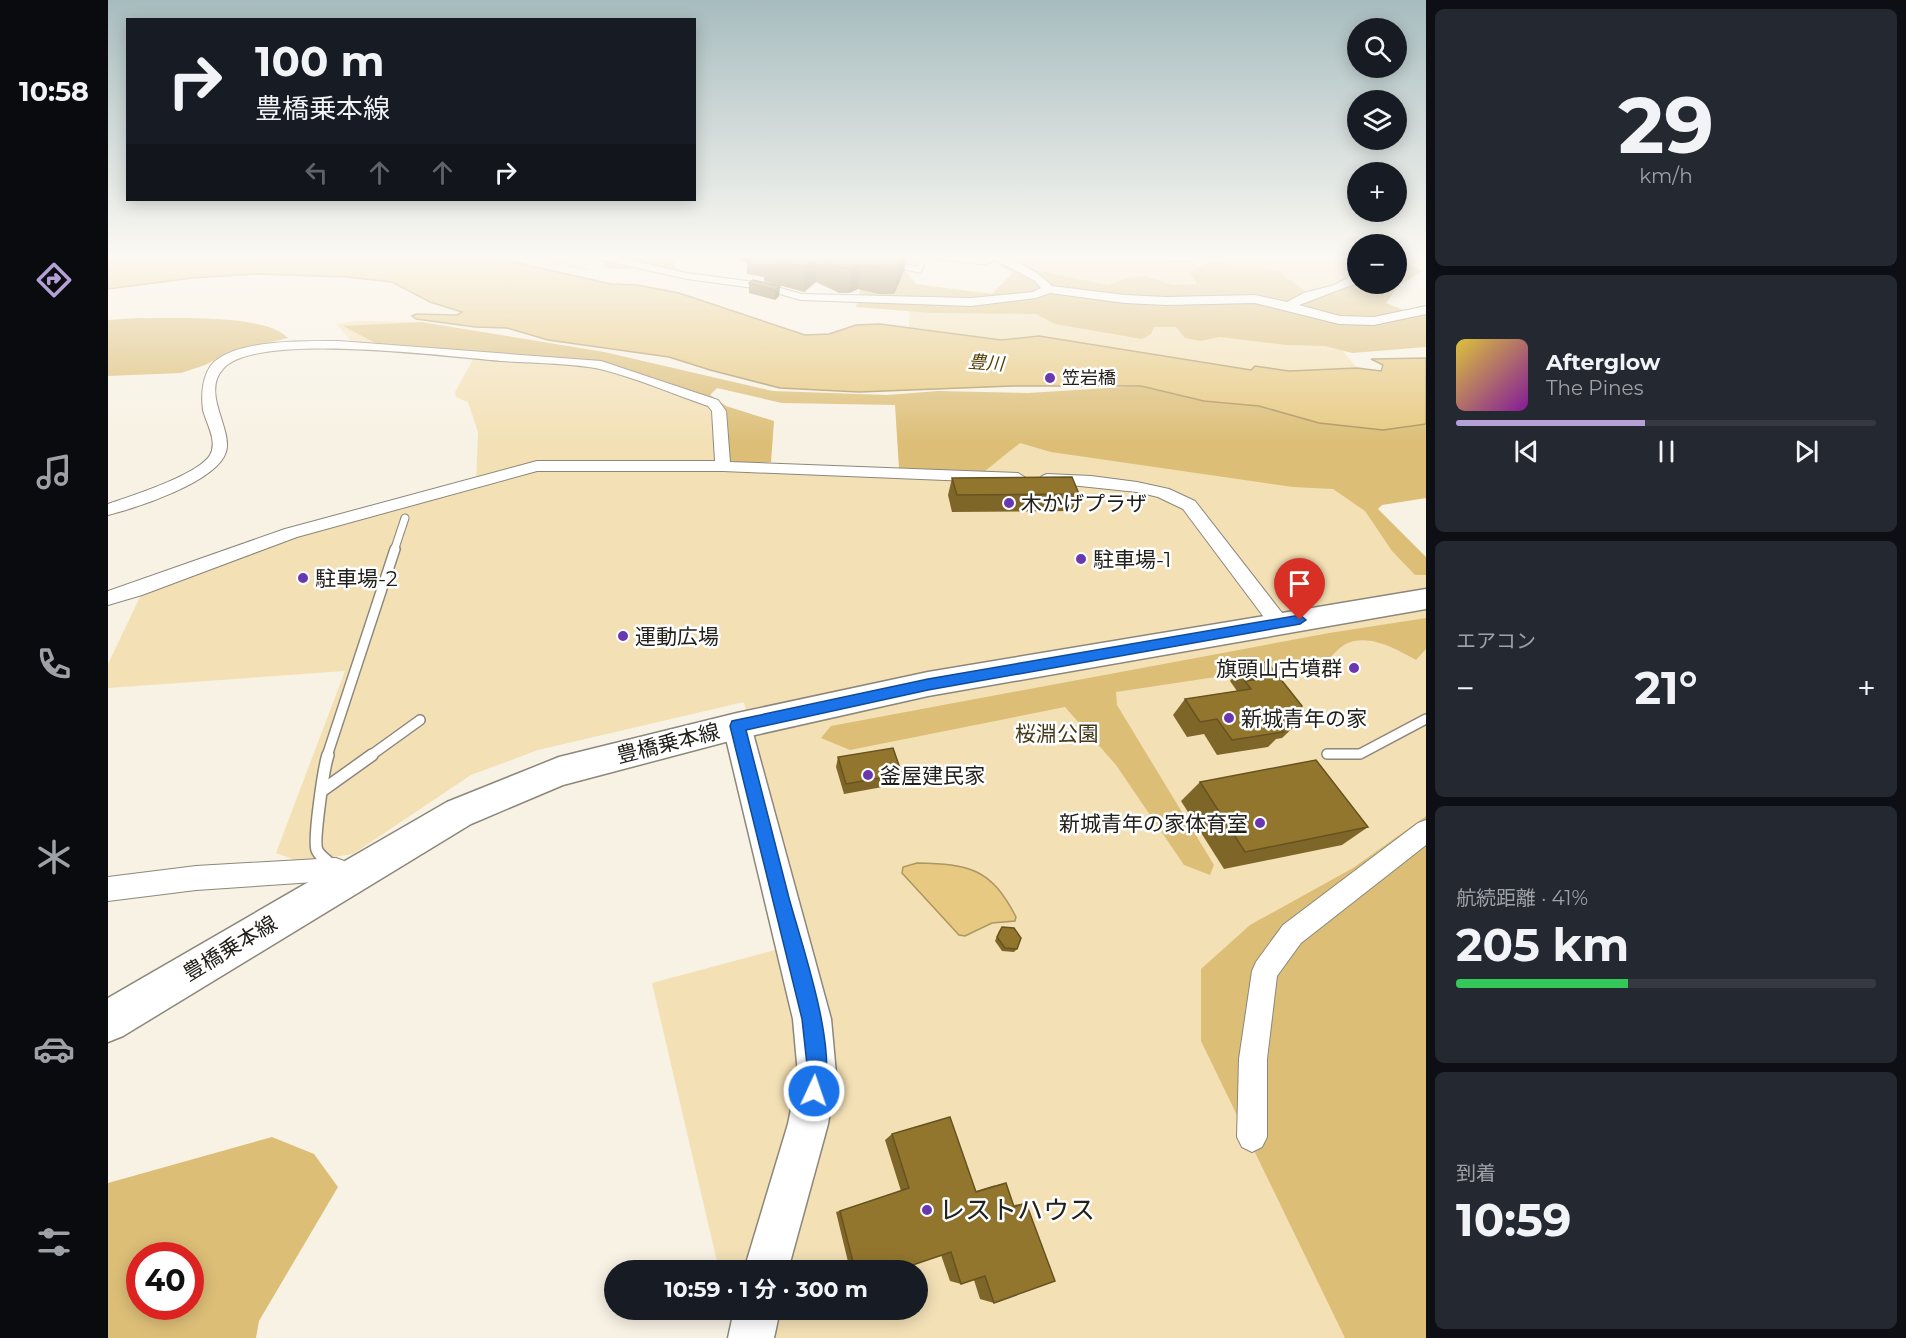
<!DOCTYPE html>
<html lang="ja">
<meta charset="utf-8">
<style>
:root{--surface:#171b24;--page:#242831;--text:#f1f3f6;--muted:#9ea1a6;--line:#363941;--accent:#b49fd6}
body{margin:0;font-family:Montserrat,"Noto Sans JP",sans-serif;background:var(--page);color:var(--text);height:100vh;display:flex;flex-direction:column;font-size:22px;white-space:nowrap}
*{box-sizing:border-box;margin:0}
p{font-size:20px;color:var(--muted)}
.icon{flex:none;width:33px;height:33px;fill:none;stroke:currentColor;stroke-width:2;stroke-linecap:round;stroke-linejoin:round}
.map{position:relative;flex:1;overflow:hidden}
.details{display:flex;flex-direction:column;gap:9px;padding:9px;background:#0d0f14;width:480px}
.details>*{flex:none}
.banner{position:absolute;left:18px;top:18px;width:570px;height:183px;border-radius:0px;box-shadow:0 3px 15px #0003;background:#171b24;color:var(--text);overflow:hidden}
.controls{position:absolute;left:1239px;top:18px;display:grid;gap:12px}
.controls a{display:grid;place-items:center;width:60px;height:60px;border-radius:50%;background:var(--surface);box-shadow:0 3px 15px #0003;font-size:30px}
.speed{position:absolute;left:18px;top:1242px;display:flex;gap:12px;font-size:30px;font-weight:700;text-align:center}
.speed>*{display:grid;place-content:center;width:78px;height:78px;border-radius:50%;background:var(--surface);box-shadow:0 3px 15px #0003;line-height:1}
.speed .limit{border:9px solid #d22;background:#fff;color:#111}
.pin{position:absolute;display:grid;place-items:center;width:51px;height:51px;color:#fff;margin:-62px -26px;border-radius:50% 50% 50% 0;rotate:-45deg;box-shadow:0 0 6px #0007}
.pin .icon{rotate:45deg}
.me{position:absolute;width:66px;margin:-33px;rotate:3deg;stroke-linejoin:round;filter:drop-shadow(0 0 4px #0008)}
.turn{display:flex;align-items:center;gap:21px;height:126px;padding:0 30px;font-size:27px}
.turn .icon{width:78px;height:78px;stroke-width:2.5}
.turn b{display:block;font-size:42px;line-height:51px}
.lanes{display:flex;align-items:center;height:57px;padding:0 30px;background:#0003;justify-content:center;gap:30px;direction:ltr}
.lanes .off{opacity:.35}
.big{font-size:45px;font-weight:700;line-height:1.1}
.details .card{flex:1;display:flex;flex-direction:column;justify-content:center;gap:9px;min-width:0;padding:0 21px;border-radius:9px;background:var(--page)}
.details .dial{align-items:center;gap:0}
.dial b{font-size:78px;line-height:1}
.song{display:flex;align-items:center;gap:18px}
.cover{width:72px;height:72px;border-radius:9px;background:linear-gradient(135deg,hsl(50 70% 55%),hsl(290 70% 35%))}
.played{height:6px;border-radius:3px;background:linear-gradient(90deg,var(--accent) 45%,var(--line) 45%)}
.keys{display:flex;justify-content:space-around;direction:ltr}
.heat{display:flex;justify-content:space-between;align-items:center;font-size:33px;direction:ltr}
.charge{height:9px;border-radius:4px;background:linear-gradient(90deg,#34c759 41%,var(--line) 0)}
.trip{position:absolute;left:496px;top:1260px;width:324px;height:60px;border-radius:30px;background:var(--surface);box-shadow:0 3px 15px #0003;font-weight:700;line-height:60px;text-align:center}
main{display:flex;flex:1;min-height:0}
.menu{display:flex;flex-direction:column;width:108px;justify-content:space-around;align-items:center;background:#090b0e;color:var(--muted)}
.menu .icon{width:42px;height:42px}
.menu .active{color:var(--accent)}
.menu b{font-size:27px;color:var(--text)}
.map>svg:first-child{display:block}
.green{fill:#f3e0b5}
.forest{fill:#dcbe77;fill-rule:evenodd}
.water{fill:#e7c981;stroke:#ac9662;stroke-width:1.5}
.lines{fill:none;stroke-linecap:round;stroke-linejoin:round}
.lane-far3-casing{stroke:#8c877a;stroke-width:7}
.lane-far2-casing{stroke:#8c877a;stroke-width:9}
.lane-far1-casing{stroke:#8c877a;stroke-width:12}
.lane-casing{stroke:#8c877a;stroke-width:14}
.street-casing{stroke:#8c877a;stroke-width:2}
.secondary-casing{stroke:#8c877a;stroke-width:3}
.primary-casing{stroke:#8c877a;stroke-width:3}
.lane-far3{stroke:#fff;stroke-width:5}
.lane-far2{stroke:#fff;stroke-width:7}
.lane-far1{stroke:#fff;stroke-width:9}
.lane{stroke:#fff;stroke-width:11}
.street{fill:#fff;fill-rule:evenodd}
.secondary{fill:#fff;fill-rule:evenodd}
.primary{fill:#fff;fill-rule:evenodd}
.wall{fill:#7e6528}
.shaded-wall{fill:#675320}
.building{fill:#93762e;stroke:#675320;stroke-width:1.5}
.route{fill:#1a73e8;stroke:#114b97;stroke-width:1.5}
.poi-dot{fill:#6938b0;stroke:#fff;stroke-width:2}
.labels{text-anchor:middle;dominant-baseline:central;stroke-width:5;stroke-linejoin:round;paint-order:stroke}
.far-water-label{font-size:18px;font-style:italic;fill:#533f02;stroke:#fff}
.far-poi-label{font-size:18px;fill:#22201b;stroke:#fff;text-anchor:start}
.poi-label{font-size:21px;fill:#22201b;stroke:#fff;text-anchor:start}
.park-label{font-size:21px;fill:#46391a;stroke:#fff}
.street-label{font-size:21px;fill:#22201b;stroke:#fff}
.near-poi-label{font-size:26px;fill:#22201b;stroke:#fff;text-anchor:start}
</style>
<main>
<nav class="menu">
<b>10:58</b>
<svg class="icon active" aria-label="directions" viewBox="0 0 24 24"><path d="M12 3l9 9-9 9-9-9zM9 14v-3h6M13 9l2 2-2 2"/></svg>
<svg class="icon" aria-label="music" viewBox="0 0 24 24"><path d="M9 18V5l10-2v13"/><circle cx="6" cy="18" r="3"/><circle cx="16" cy="16" r="3"/></svg>
<svg class="icon" aria-label="phone" viewBox="0 0 24 24"><path d="M5 4h4l2 5-3 2q2 4 5 5l2-3 5 2v4C11 20 4 13 5 4z"/></svg>
<svg class="icon" aria-label="climate" viewBox="0 0 24 24"><path d="M12 3v18M4 7l16 10M4 17L20 7"/></svg>
<svg class="icon" aria-label="car" viewBox="0 0 24 24"><path d="M5 17H2v-5l4-1 3-4h7l3 4 3 1v5h-3M9 17h6M6 11h13"/><circle cx="7" cy="17" r="2"/><circle cx="17" cy="17" r="2"/></svg>
<svg class="icon" aria-label="filters" viewBox="0 0 24 24"><path d="M4 7h16M4 17h16"/><circle cx="9" cy="7" r="2"/><circle cx="15" cy="17" r="2"/></svg>
</nav>
<div class="map">
<svg width="1318" height="1338" viewBox="0 0 1318 1338">
<rect width="100%" height="100%" fill="#f8f2e4"/>
<!-- green -->
<g class="green">
<path d="M403,256H458L466,258L462,264L482,269L479,271Z"/>
<path d="M886,256H1001L1083,260L1097,277L1123,268L1105,256H1244L1249,265V280L1237,289L1214,326L1249,368L1181,371L1147,366L1143,370L931,336L893,340L801,327L802,303L808,285L884,293L905,273L886,262L889,258Z"/>
<path d="M248,321L313,322L496,352L590,374L609,411L608,470L796,478L791,403L1183,432L1318,560V826L1297,1338H667V1317L654,1310H810V1270H611L544,983L693,943L636,702L430,750L363,775L245,854L193,862L168,853L237,671L0,688V664L32,597L151,548L368,486L370,432L360,402L348,397L347,392L368,354L246,344L228,324Z"/>
</g>
<!-- forest -->
<g class="forest">
<path d="M548,256H575L566,262L568,269C543,266 521,271 497,268L496,260L519,257L547,260Z"/>
<path d="M1289,257L1314,271L1289,287L1278,303L1298,311L1318,310V347L1244,353L1217,346L1179,345L1112,337L1093,341L1077,338L1068,327H1046L1043,334L1034,339L947,324L928,314L824,313L748,307L754,282L763,264L796,269L808,284L884,294L905,273L886,262L904,261L921,269L1000,285L1018,278L1037,276L1064,285L1089,284L1081,272L1107,259L1130,267H1146L1170,271L1204,296L1226,293L1249,280L1250,284H1288Z"/>
<path d="M30,318C65,319 156,313 180,338L122,352L97,365L73,373L0,376V320Z"/>
<path d="M313,322L496,352L665,391L779,395L830,391L920,393L1033,386L1096,401L1151,406L1211,423L1275,430L1318,424V498L1274,505L1270,509L1318,557V575H1307L1284,551L1257,511L1225,489L1185,487L943,452L912,443L877,471L791,468L787,405L674,403L609,388L602,395L618,406L666,421L663,462L621,464L613,410L601,400L559,382L496,363L271,345L235,326Z"/>
<path d="M1318,618V649L1308,660C1288,649 1259,632 1236,645C1225,652 1220,664 1206,667L1141,672L1008,692L1009,705L1106,865L1102,875L1076,865L1008,765L957,707L742,750L713,738L723,726L1221,633Z"/>
<path d="M1318,816V1338H1237L1093,1041V969L1142,925L1245,868Z"/>
<path d="M164,1137L206,1154L230,1187L151,1321L148,1338H0V1183ZM32,1256H82V1306H32Z"/>
</g>
<!-- water -->
<g class="water">
<path d="M16,256H379L503,284L529,285L571,293L697,335L721,334L748,325L772,324L893,340L931,336L1143,370L1147,366L1181,371L1249,368L1273,371L1275,365L1263,359L1318,358V424L1275,430L1211,423L1151,406L1096,401L1033,386H904L751,392L672,388L602,370L561,357L440,340L399,328L367,327L308,319L304,316L308,314L349,315L354,312L322,302L284,282L238,277L149,274L84,278L0,289V258Z"/>
<path d="M809,863C861,864 883,868 908,917L907,921L884,923L857,936L851,935L794,873L795,867Z"/>
</g>
<g class="lines">
<defs>
<g id="lane-far3">
<path d="M813,256L797,259L794,266L811,270L817,256"/>
<path d="M826,256L877,262L889,257"/>
</g>
<path id="lane-far2" d="M286,551L297,518"/>
<g id="lane-far1">
<path d="M1219,754H1252L1318,719"/>
<path d="M219,756L287,549"/>
<path d="M262,756L312,720"/>
</g>
<g id="lane">
<path d="M220,755C216,766 205,841 209,850C211,856 221,862 226,867"/>
<path d="M215,790L264,755"/>
</g>
<g id="street">
<path d="M485,256H503L579,273L654,283L694,294L863,298L925,292L933,288L927,281L880,256C900,254 930,271 944,286L1017,295L1058,297L1147,295L1179,302L1196,293L1226,285L1240,278L1242,266L1236,256H1246L1250,261L1249,283L1191,305L1232,316L1266,317L1318,306V314L1266,325L1231,324L1147,303L1058,305L1017,303L942,293L928,298L863,306L693,300L653,289L579,279L490,259Z"/>
<path d="M1025,256H1101L1082,261L1030,259Z"/>
<path d="M231,341L493,361L610,400L618,411L622,462L910,473L918,478L910,483L615,471H429L189,537L34,595L0,605V591L177,529L429,461H607L604,411L600,406C565,394 529,378 492,369C465,363 422,363 393,361C341,357 147,331 115,369C93,393 125,429 118,452C109,482 28,508 0,515V504C23,496 90,475 102,455C110,441 98,423 95,410C93,395 94,374 106,362C132,339 198,341 231,341Z"/>
<path d="M939,474L983,476L1029,482L1061,489L1087,501L1178,618L1180,623L1178,628L1171,630L1164,628L1075,509L1050,497L1029,492L934,482L931,479L934,476Z"/>
<path d="M1318,820V845L1193,943L1169,976L1159,1059V1137L1154,1147L1144,1152L1134,1147L1129,1137L1131,1059L1144,971L1148,962L1175,925L1310,823Z"/>
<path d="M228,858L236,861L248,880L244,888L236,892L228,888L222,881L88,890L0,901V877L88,866Z"/>
</g>
<g id="secondary">
<path d="M629,714L639,718L643,726L723,1019L728,1074L720,1124L680,1270H636L680,1124L690,1074L685,1019L615,726L619,718Z"/>
<path d="M626,1310H672L666,1338H620Z"/>
</g>
<path id="primary" d="M1318,589V609L820,696L629,739L455,785L363,824L15,1036L0,1042V998L339,802L451,757L629,713L820,672Z"/>
</defs>
<!-- lane-far3 casing -->
<use href="#lane-far3" class="lane-far3-casing"/>
<!-- lane-far2 casing -->
<use href="#lane-far2" class="lane-far2-casing"/>
<!-- lane-far1 casing -->
<use href="#lane-far1" class="lane-far1-casing"/>
<!-- lane casing -->
<use href="#lane" class="lane-casing"/>
<!-- street casing -->
<use href="#street" class="street-casing"/>
<!-- secondary casing -->
<use href="#secondary" class="secondary-casing"/>
<!-- primary casing -->
<use href="#primary" class="primary-casing"/>
<!-- lane-far3 -->
<use href="#lane-far3" class="lane-far3"/>
<!-- lane-far2 -->
<use href="#lane-far2" class="lane-far2"/>
<!-- lane-far1 -->
<use href="#lane-far1" class="lane-far1"/>
<!-- lane -->
<use href="#lane" class="lane"/>
<!-- street -->
<use href="#street" class="street"/>
<!-- secondary -->
<use href="#secondary" class="secondary"/>
<!-- primary -->
<use href="#primary" class="primary"/>
</g>
<!-- wall -->
<g class="wall">
<path d="M630,256H798L796,271L786,294H770L750,289L741,293H731L708,282L696,292L656,281V277L639,274V262L633,261L632,256Z"/>
<path d="M641,283L672,286L671,296L667,300L641,293Z"/>
<path d="M844,478L971,494L964,511L844,512L840,495Z"/>
<path d="M1135,665L1190,723L1174,738L1168,739L1160,747L1109,755L1096,734L1079,737L1065,715L1077,699L1129,691L1122,681Z"/>
<path d="M730,757L794,774L791,784L736,794L728,767Z"/>
<path d="M1092,782L1260,827L1234,845L1116,869L1073,801Z"/>
<path d="M894,927L909,949L906,952L894,951L887,941L891,931Z"/>
<path d="M784,1134L868,1191L884,1186L898,1183L906,1205L918,1203L886,1303L872,1299L866,1280L853,1284L842,1281L833,1255L790,1270H742L728,1212L793,1191L777,1140Z"/>
</g>
<!-- shaded-wall -->
<g class="shaded-wall">
<path d="M795,256H798L796,271L786,294L790,269Z"/>
<path d="M710,257L708,282L696,292L697,267Z"/>
<path d="M753,264L750,289L741,293L744,268Z"/>
<path d="M672,286L671,296L667,300V290Z"/>
</g>
<!-- building -->
<g class="building">
<path d="M656,256H795L790,269L773,268L753,264L744,268H733L710,257L697,267Z"/>
<path d="M645,280L672,286L667,290L641,283Z"/>
<path d="M964,477L971,494L849,495L844,478Z"/>
<path d="M1159,662L1194,706L1190,723L1171,726L1175,732L1124,740L1109,719L1092,722L1077,699L1143,689L1137,681L1146,680L1135,665Z"/>
<path d="M785,748L794,774L738,784L730,757Z"/>
<path d="M1208,760L1260,827L1137,852L1092,782Z"/>
<path d="M894,927L906,928L913,938L909,949L897,948L889,937Z"/>
<path d="M842,1117L868,1192L898,1183L906,1207L918,1203L947,1281L886,1303L877,1276L853,1284L843,1252L790,1270H747L732,1211L801,1188L784,1134Z"/>
</g>
<!-- sky -->
<linearGradient id="sky" x2="0" y2="1"><stop stop-color="#a7bcbf"/><stop offset="0.58" stop-color="#fcf9f3"/><stop offset="1" stop-color="#fcf9f3" stop-opacity="0"/></linearGradient>
<rect width="1318" height="443" fill="url(#sky)"/>
<!-- route -->
<path class="route" d="M1192,615L1198,620L1192,624L820,690L638,730C652,786 667,842 681,898C694,946 732,1053 714,1098L706,1101L699,1098L697,1091L700,1074L694,1019L622,726L624,721L820,679Z"/>
<!-- markers -->
<g class="poi-dot">
<circle cx="942" cy="378" r="6"/>
<circle cx="901" cy="503" r="6"/>
<circle cx="973" cy="559" r="6"/>
<circle cx="195" cy="578" r="6"/>
<circle cx="515" cy="636" r="6"/>
<circle cx="1246" cy="668" r="6"/>
<circle cx="1121" cy="718" r="6"/>
<circle cx="760" cy="775" r="6"/>
<circle cx="1152" cy="823" r="6"/>
<circle cx="819" cy="1210" r="6"/>
</g>
<g class="labels">
<!-- far-water labels -->
<g class="far-water-label">
<text transform="translate(878 363) rotate(4)">豊川</text>
</g>
<!-- far-poi labels -->
<g class="far-poi-label">
<text x="954" y="378">笠岩橋</text>
</g>
<!-- poi labels -->
<g class="poi-label">
<text x="913" y="503">木かげプラザ</text>
<text x="985" y="559">駐車場-1</text>
<text x="207" y="578">駐車場-2</text>
<text x="527" y="636">運動広場</text>
<text x="1234" y="668" text-anchor="end">旗頭山古墳群</text>
<text x="1133" y="718">新城青年の家</text>
<text x="772" y="775">釜屋建民家</text>
<text x="1140" y="823" text-anchor="end">新城青年の家体育室</text>
</g>
<!-- park labels -->
<g class="park-label">
<text x="949" y="733">桜淵公園</text>
</g>
<!-- street labels -->
<g class="street-label">
<text transform="translate(560 743) rotate(-14)">豊橋乗本線</text>
<text transform="translate(122 948) rotate(-31)">豊橋乗本線</text>
</g>
<!-- near-poi labels -->
<g class="near-poi-label">
<text x="831" y="1210">レストハウス</text>
</g>
</g>
</svg>
<div class="controls">
<a><svg class="icon" aria-label="search" viewBox="0 0 24 24"><circle cx="10" cy="10" r="6"/><path d="M15 15l6 6"/></svg></a>
<a><svg class="icon" aria-label="layers" viewBox="0 0 24 24"><path d="M12 4l9 5-9 5-9-5zM3 14l9 5 9-5"/></svg></a>
<a>+</a>
<a>−</a>
</div>
<div class="speed"><div class="limit">40</div></div>
<div class="pin" style="left:1192px;top:620px;background:#d93025"><svg class="icon" aria-label="arrive" viewBox="0 0 24 24"><path d="M6 21V4h12l-3 4 3 4H6"/></svg></div>
<svg class="me" style="left:706px;top:1091px" viewBox="-20 -20 40 40"><circle r="17" fill="#1a73e8" stroke="#fff" stroke-width="3"/><path d="M0-11L8 9 0 5-8 9z" fill="#fff"/></svg>
<div class="trip">10:59 · 1 分 · 300 m</div>
<div class="banner">
<div class="turn"><svg class="icon" aria-label="right" viewBox="0 0 24 24"><path d="M7 20v-9h11M14 6l5 5-5 5"/></svg><div><b>100 m</b>豊橋乗本線</div></div>
<div class="lanes"><svg class="icon off" aria-label="left" viewBox="0 0 24 24"><path d="M17 20v-9H6M10 6l-5 5 5 5"/></svg><svg class="icon off" aria-label="ahead" viewBox="0 0 24 24"><path d="M12 20V5M6 11l6-6 6 6"/></svg><svg class="icon off" aria-label="ahead" viewBox="0 0 24 24"><path d="M12 20V5M6 11l6-6 6 6"/></svg><svg class="icon" aria-label="right" viewBox="0 0 24 24"><path d="M7 20v-9h11M14 6l5 5-5 5"/></svg></div>
</div>
</div>
<section class="details">
<div class="card dial"><b>29</b><p>km/h</p></div>
<div class="card">
<div class="song"><i class="cover"></i><div><b>Afterglow</b><p>The Pines</p></div></div>
<div class="played"></div>
<div class="keys"><svg class="icon" aria-label="previous" viewBox="0 0 24 24"><path d="M18 5L8 12l10 7zM5 5v14"/></svg><svg class="icon" aria-label="pause" viewBox="0 0 24 24"><path d="M8 5v14M16 5v14"/></svg><svg class="icon" aria-label="next" viewBox="0 0 24 24"><path d="M6 5l10 7-10 7zM19 5v14"/></svg></div>
</div>
<div class="card"><p>エアコン</p>
<div class="heat"><a>−</a><b class="big">21°</b><a>+</a></div>
</div>
<div class="card"><p>航続距離 · 41%</p><b class="big">205 km</b><div class="charge"></div></div>
<div class="card"><p>到着</p><b class="big">10:59</b></div>
</section>
</main>
